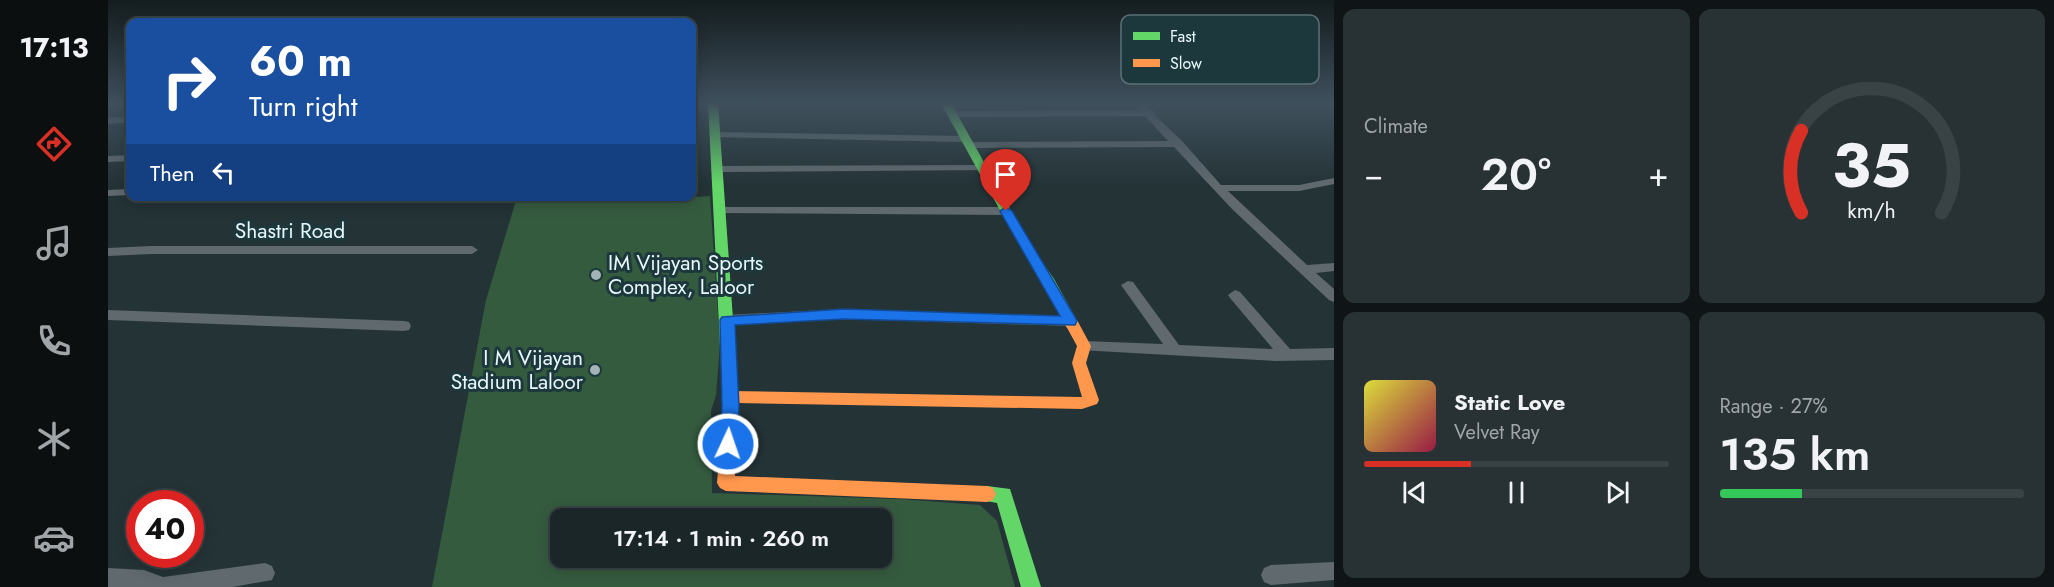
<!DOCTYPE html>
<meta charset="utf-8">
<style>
:root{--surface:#1b2628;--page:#283234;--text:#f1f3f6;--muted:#a0a5a8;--line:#394345;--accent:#d93025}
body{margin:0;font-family:Jost,sans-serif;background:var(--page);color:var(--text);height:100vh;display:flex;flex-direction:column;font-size:22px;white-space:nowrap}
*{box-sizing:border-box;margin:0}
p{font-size:20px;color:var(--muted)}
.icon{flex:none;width:33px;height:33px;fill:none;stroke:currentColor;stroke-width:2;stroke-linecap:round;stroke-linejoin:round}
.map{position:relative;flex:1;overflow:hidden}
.side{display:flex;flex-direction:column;gap:9px;padding:9px;background:#0f1516;width:720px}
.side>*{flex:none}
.guide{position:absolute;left:18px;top:18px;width:570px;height:183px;border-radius:12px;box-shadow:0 3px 15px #0003,0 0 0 2px var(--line);background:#1a4fa0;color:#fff;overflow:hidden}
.speed{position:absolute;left:18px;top:490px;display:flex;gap:12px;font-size:30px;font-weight:700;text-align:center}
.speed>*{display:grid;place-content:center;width:78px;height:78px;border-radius:50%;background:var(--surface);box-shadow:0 3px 15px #0003,0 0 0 2px var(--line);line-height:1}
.speed .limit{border:9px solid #d22;background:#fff;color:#111}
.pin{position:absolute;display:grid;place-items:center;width:51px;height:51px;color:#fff;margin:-62px -26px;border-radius:50% 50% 50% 0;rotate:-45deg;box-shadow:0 0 6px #0007}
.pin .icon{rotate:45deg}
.me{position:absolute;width:66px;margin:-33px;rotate:3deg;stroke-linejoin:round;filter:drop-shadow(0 0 4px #0008)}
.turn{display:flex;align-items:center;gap:21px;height:126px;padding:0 24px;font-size:27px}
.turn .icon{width:78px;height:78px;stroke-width:2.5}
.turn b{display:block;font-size:42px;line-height:51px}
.then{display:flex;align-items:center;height:57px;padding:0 24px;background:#0003;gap:12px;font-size:22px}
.big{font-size:45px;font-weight:600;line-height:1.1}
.side .card{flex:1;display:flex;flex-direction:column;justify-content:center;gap:9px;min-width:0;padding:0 21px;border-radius:12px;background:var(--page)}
.side .dial{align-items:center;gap:0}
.dial svg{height:156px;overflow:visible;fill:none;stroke:var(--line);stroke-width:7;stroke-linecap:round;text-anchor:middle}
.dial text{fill:var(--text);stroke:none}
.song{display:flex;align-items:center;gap:18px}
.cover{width:72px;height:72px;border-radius:9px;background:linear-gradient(135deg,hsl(60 70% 55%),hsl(340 70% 35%))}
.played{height:6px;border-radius:3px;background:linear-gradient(90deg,var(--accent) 35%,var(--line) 35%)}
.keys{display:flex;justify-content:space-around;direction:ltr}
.heat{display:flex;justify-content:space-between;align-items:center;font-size:33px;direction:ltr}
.charge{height:9px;border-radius:4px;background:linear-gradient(90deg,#34c759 27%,var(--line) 0)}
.side .tiles{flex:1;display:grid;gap:9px;grid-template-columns:repeat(2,1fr)}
.trip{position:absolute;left:442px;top:508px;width:342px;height:60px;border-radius:12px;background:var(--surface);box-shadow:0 3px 15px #0003,0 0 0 2px var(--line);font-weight:600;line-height:60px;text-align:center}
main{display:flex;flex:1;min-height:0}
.tabs{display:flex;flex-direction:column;width:108px;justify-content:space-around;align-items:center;background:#0b0f10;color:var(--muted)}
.tabs .icon{width:42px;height:42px}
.tabs .on{color:var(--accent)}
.tabs b{font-size:27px;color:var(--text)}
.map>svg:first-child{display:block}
.green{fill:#355b3f;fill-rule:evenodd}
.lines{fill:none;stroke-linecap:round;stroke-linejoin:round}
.street{fill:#5f696e;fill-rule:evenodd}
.fast{fill:#63d668;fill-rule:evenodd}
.slow{fill:#ff974d;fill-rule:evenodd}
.route{fill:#1a73e8;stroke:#114b97;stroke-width:1.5}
.poi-dot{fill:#a3b3b6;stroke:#1d383d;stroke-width:2}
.labels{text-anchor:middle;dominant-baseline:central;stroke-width:6;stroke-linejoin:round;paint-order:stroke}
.street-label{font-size:21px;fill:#e8f8fb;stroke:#1d383d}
.poi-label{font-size:21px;fill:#e8f8fb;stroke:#1d383d;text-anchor:start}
.key{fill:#1d383d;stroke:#5a7276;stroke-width:1.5}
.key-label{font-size:16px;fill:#e8f8fb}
</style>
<main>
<nav class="tabs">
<b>17:13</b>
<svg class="icon on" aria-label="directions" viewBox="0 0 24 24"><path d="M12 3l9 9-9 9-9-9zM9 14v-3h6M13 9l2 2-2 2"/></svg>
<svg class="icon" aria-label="music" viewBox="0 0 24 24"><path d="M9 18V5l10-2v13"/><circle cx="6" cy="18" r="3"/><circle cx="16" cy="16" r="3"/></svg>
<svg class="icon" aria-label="phone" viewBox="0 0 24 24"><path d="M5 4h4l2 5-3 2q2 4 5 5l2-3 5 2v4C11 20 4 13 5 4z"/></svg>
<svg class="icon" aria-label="climate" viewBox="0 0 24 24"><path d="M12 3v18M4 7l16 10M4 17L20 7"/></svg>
<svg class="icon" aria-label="car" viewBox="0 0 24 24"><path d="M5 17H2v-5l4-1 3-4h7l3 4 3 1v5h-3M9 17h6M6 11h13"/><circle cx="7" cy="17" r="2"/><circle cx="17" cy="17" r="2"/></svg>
</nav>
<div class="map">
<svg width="1226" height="587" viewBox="0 0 1226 587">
<rect width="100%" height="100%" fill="#243336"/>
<!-- green -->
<path class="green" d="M602,196L612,344L608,395L603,411L604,493L791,499L872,505L889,521L907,587H324L378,300L409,197H484L485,203ZM453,519H774V558H453Z"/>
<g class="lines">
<!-- street -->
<g class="street">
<path d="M1025,103H1035L1042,110L1046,111L1047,115L1075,142L1113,185H1191L1226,178V184L1191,191H1120L1199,265L1226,263V271L1208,273L1226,289V302L1221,300L1124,209L1066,147L862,148L857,145L862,142L1060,141L1037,116L846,117L841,114L846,111L1031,110Z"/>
<path d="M22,116V122L0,124V118Z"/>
<path d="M606,132L858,136L863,139L858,142L602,137L601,135Z"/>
<path d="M22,155V161L0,162V156Z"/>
<path d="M874,165L878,166V170L608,172L603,169L608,166Z"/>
<path d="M22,189V195L0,196V190Z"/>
<path d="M612,207H898L904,211L898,215L608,213L606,211Z"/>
<path d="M43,246H364L370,250L364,254H43L0,256V248Z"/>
<path d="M1020,281L1025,282L1071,345L1165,349L1122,298L1120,295L1127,290L1132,292L1182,349L1226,348V360L1168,361L971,350L969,346L971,342L976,341L1055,344L1013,285Z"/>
<path d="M736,309L962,316L967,317L969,321L967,325L962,326L736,319L619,325L612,320L619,315Z"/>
<path d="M0,310L296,321L301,322L303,326L301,330L296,331L0,320Z"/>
<path d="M1226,562V580L1163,585L1156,582L1153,575L1156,568L1163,565Z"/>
<path d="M157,563L164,566L167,573L164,580L125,587H0V568L36,570L55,577Z"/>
</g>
<!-- fast -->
<g class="fast">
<path d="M600,103H610L631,406L629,411L623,412L617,411L615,406Z"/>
<path d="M833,103H843L921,243L946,279L971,324L969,328H959C916,253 874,179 833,103Z"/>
<path d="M879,486L902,489L933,587H913L889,503L873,500L870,494L873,488Z"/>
</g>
<!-- slow -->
<path class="slow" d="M964,319L969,320L983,346L978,363L991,400L989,404L974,409L630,403L627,476L879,486L885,488L888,494L885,500L879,502L618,491L612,488L609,483L615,406L617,402L614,397L616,393L622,391L974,397L964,363L969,346L957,324L959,320Z"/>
</g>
<!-- sky -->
<linearGradient id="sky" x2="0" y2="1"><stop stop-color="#141c1e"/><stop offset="0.56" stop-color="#3f505d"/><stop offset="1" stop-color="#3f505d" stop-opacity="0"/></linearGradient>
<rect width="1226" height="185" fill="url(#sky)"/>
<!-- route -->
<path class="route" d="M898,207L904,211L967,317L969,321L967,325L736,319L627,325L631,406L629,444L626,449L620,452L614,449L612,444L614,406L612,320L614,317L736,309L952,316L892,211Z"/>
<!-- markers -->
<g class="poi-dot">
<circle cx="488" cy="275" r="6"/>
<circle cx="487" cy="370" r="6"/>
</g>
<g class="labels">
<!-- street labels -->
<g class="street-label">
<text x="182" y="231">Shastri Road</text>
</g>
<!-- poi labels -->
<g class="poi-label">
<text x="500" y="263">IM Vijayan Sports<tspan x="500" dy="24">Complex, Laloor</tspan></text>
<text x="475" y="358" text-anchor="end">I M Vijayan<tspan x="475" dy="24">Stadium Laloor</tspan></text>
</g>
</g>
<!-- legend -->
<rect x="1013" y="15" width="198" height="69" rx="9" class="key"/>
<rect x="1025" y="32" width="27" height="8" fill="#63d668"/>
<rect x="1025" y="59" width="27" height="8" fill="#ff974d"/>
<g class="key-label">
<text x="1062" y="42">Fast</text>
<text x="1062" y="69">Slow</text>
</g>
</svg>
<div class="speed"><div class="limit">40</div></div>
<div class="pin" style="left:898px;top:211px;background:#d93025"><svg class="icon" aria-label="arrive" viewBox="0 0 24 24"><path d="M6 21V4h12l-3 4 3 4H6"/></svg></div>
<svg class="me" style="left:620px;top:444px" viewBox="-20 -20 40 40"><circle r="17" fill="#1a73e8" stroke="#fff" stroke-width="3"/><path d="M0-11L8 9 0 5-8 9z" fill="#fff"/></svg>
<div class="trip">17:14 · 1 min · 260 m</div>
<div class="guide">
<div class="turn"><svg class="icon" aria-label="right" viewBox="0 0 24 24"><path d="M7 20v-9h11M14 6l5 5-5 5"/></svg><div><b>60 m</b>Turn right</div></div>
<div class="then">Then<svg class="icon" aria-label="left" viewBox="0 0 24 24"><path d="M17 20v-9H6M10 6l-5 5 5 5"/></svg></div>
</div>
</div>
<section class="side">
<div class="tiles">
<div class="card"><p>Climate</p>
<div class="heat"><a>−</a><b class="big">20°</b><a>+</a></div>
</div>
<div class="card dial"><svg viewBox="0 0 100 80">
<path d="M14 69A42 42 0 1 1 86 69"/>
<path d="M14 69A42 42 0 0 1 14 27" stroke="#d93025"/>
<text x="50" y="56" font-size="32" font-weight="700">35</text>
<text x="50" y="72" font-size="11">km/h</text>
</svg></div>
<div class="card">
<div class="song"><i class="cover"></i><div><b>Static Love</b><p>Velvet Ray</p></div></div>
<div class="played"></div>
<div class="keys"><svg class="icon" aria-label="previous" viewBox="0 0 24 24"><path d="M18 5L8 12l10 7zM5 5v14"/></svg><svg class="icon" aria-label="pause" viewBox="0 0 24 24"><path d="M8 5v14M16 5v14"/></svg><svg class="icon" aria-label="next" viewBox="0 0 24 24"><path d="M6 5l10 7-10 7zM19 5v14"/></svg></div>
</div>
<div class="card"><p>Range · 27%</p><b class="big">135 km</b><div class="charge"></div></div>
</div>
</section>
</main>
